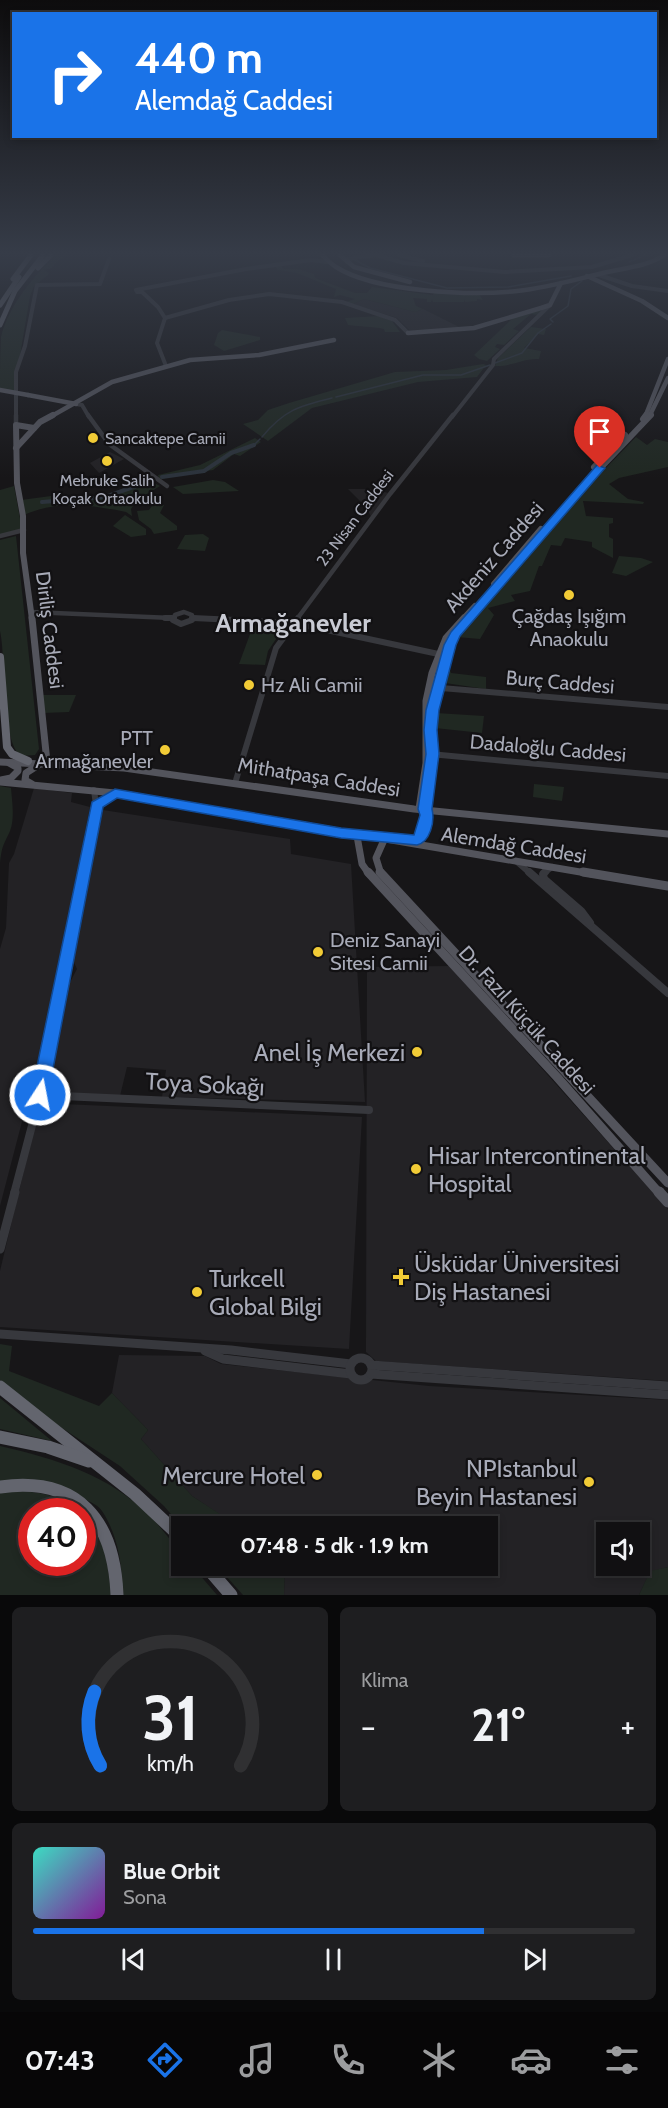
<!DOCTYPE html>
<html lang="tr">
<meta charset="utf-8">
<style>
:root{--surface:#111012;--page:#1e1e20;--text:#f1f3f6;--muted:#9c9d9f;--line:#303032;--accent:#1a73e8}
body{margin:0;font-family:Cabin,sans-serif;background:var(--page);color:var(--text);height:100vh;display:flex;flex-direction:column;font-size:22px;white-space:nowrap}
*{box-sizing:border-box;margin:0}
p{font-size:20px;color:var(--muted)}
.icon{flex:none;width:33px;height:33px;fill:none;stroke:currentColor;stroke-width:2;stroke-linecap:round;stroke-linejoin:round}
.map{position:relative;height:1595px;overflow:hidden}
.side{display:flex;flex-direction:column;gap:12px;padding:12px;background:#09090a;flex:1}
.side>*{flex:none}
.guide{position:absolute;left:12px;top:12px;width:645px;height:126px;border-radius:0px;box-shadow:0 3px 9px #0003,0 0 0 2px var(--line);background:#1a73e8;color:#fff;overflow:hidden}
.fabs{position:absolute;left:596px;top:1522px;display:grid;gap:12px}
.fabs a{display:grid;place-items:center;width:54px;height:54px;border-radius:0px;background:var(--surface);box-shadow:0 3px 9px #0003,0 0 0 2px var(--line);font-size:30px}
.speed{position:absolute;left:18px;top:1498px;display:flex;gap:12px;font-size:30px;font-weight:700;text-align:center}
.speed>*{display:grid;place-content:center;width:78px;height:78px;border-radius:50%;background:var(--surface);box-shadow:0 3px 9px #0003,0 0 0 2px var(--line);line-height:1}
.speed .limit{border:9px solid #d22;background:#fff;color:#111}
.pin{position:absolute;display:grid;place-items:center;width:51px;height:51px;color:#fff;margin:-62px -26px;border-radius:50% 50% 50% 0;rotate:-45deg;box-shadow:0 0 6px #0007}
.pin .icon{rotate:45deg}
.me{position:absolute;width:66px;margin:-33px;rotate:11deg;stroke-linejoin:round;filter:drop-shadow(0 0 4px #0008)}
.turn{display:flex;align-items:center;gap:21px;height:126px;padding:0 24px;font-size:27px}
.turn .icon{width:78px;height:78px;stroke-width:2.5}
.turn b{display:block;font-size:42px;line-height:51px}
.big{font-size:45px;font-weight:800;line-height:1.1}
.side .widget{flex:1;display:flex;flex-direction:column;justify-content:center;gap:9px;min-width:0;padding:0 21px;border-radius:9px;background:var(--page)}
.side .dial{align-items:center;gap:0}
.dial svg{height:156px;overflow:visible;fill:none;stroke:var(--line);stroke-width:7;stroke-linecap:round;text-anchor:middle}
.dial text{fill:var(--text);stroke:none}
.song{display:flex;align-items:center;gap:18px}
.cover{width:72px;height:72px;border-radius:9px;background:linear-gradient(135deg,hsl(170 70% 55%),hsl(290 70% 35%))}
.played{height:6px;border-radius:3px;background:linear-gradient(90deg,var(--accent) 75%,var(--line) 75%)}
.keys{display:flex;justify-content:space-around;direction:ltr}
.heat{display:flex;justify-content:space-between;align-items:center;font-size:33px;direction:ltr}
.side .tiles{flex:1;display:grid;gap:12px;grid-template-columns:1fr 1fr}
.widget:last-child{grid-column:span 2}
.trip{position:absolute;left:171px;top:1516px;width:327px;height:60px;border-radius:0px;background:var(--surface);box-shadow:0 3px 9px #0003,0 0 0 2px var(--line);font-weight:800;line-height:60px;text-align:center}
.dock{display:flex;height:96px;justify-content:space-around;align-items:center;background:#070607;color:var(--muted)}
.dock .icon{width:42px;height:42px}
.dock .on{color:var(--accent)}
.dock b{font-size:27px;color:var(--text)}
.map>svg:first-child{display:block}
.built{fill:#232225;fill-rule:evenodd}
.green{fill:#202822}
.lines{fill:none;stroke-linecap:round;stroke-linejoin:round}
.stream{stroke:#2c333c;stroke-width:1.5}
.canal{stroke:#2c333c;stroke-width:4}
.minor-far4{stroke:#37383d;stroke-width:4}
.minor-far3{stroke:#37383d;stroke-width:4.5}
.minor-far2{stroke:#37383d;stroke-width:6}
.minor-far1{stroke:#37383d;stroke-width:8}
.minor{stroke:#37383d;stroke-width:9}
.major-far4{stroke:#53545c;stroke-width:4.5}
.major-far3{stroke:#53545c;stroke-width:6}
.major-far2{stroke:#53545c;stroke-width:7}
.major-far1{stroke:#53545c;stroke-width:9}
.major{stroke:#53545c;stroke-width:11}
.highway-far2{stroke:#63656e;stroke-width:5}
.highway-far1{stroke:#63656e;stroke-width:8}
.highway{stroke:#63656e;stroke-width:13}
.major-bridge{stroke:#53545c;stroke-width:4.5}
.route{fill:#1a73e8;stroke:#114b97;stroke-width:1.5}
.poi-dot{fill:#f1cb36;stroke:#121113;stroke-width:2}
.labels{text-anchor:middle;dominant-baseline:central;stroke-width:4.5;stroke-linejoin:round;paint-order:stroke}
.far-poi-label{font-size:16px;fill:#a8abb8;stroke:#121113;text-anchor:start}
.far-street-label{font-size:16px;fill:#a8abb8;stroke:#121113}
.street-label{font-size:20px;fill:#a8abb8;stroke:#121113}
.poi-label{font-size:20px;fill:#a8abb8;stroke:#121113;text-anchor:start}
.near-poi-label{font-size:24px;fill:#a8abb8;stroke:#121113;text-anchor:end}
.near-street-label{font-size:24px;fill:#a8abb8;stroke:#121113}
.district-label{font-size:26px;font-weight:bold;fill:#c9cbd4;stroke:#121113}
</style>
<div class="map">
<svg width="668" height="1595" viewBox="0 0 668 1595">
<rect width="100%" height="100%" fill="#171618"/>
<!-- built -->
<g class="built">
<path d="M364,299L415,312L423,309L463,329L410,331L397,318L353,304Z"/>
<path d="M110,452L124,459L99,473L90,463Z"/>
<path d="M348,489H370L389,493L371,517L367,508Z"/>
<path d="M34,788L72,793L71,802L90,807L55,995L0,1206V949L6,928L9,863L14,854Z"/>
<path d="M103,810L290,839L291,854L351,864L365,1102L162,1097L166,1070L127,1067L120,1096L45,1093L69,984L77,969L72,958Z"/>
<path d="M450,966L668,1209V1381L376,1361L366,1352L367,967Z"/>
<path d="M40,1103L362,1117L349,1349L0,1327V1271Z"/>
<path d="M119,1355L205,1356L221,1364L429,1386L668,1400V1567L650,1572L639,1595H284L285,1566H488V1527L237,1526L192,1496L141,1439L148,1430L112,1393ZM606,1533H639V1566H606Z"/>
</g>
<!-- green -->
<g class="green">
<path d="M57,255H67L57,261L52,268L44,270L49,273L48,275L34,286L30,296L14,391L0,389C0,373 0,353 1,337C8,307 35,273 57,255Z"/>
<path d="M274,265H279L284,269H298L314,274L315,278L355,293H367L372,287L433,295L434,292L479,294L483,300L477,299V301L465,302L464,299V302H433L432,299L431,302H427V299L413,298L416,306L423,309L415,312L364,299L353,304L346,302L355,299L340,295L334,297L336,289L297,273L278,270Z"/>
<path d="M544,308L538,315L531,314L513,329L519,331L504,345L497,344L495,347L500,349L487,361L479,359L474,355L514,317Z"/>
<path d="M379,316L392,321L400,332H385L384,329C371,326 360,327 348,325L345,318Z"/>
<path d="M531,327L546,329L544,335L538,334L524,348L541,351L539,359C523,358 511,367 495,366L498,358Z"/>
<path d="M222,330L260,337V340L224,351L214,345L218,333Z"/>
<path d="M483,364L486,365L477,377L418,382L312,408L268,441L243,424L258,420L268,410L289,403L395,372L446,370Z"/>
<path d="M636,437L647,445L655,439L668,442V467L619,478L609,484L628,499L644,502L643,504L583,501L586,516L613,518V523L609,524V537L613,539V558L592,547V542L565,538L561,546L551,545L542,566H539L530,591L511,595L515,601L488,608L494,615L480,639L457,637V634L570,505Z"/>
<path d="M255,438L261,442L240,456L234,454L213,470L159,479L158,475L200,465Z"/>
<path d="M143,477L160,486L136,501L131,509L132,516L126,512C92,505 57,500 24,515L21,500L51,496L52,498C73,495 98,499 118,492C127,488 135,482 143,477Z"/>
<path d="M213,480L225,482L239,491L183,494L173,487Z"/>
<path d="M14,486L22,529L0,535V490Z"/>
<path d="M154,503L164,505L160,513L177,526V530L154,534L151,529L139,520L137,511L149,510Z"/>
<path d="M125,515L146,529V535L131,537L113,526Z"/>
<path d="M203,534L209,538L205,551L177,549L185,535Z"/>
<path d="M16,536L39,749L35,755L21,756C1,742 6,657 0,631V540Z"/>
<path d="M619,556L641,558L653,562L626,576L612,573Z"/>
<path d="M260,624L280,626L282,630L268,651L265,665L239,664L253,626Z"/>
<path d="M444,668H449L451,673L486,677V689L445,683L442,681Z"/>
<path d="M43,695H76L69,712L43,713Z"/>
<path d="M436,713L484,716L482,733L435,728L433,727Z"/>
<path d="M534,784L564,787L562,801L533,797Z"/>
<path d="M0,786L11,788C12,801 15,819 10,831C3,846 2,846 0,863Z"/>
<path d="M0,1344L12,1346L9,1371L99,1406L112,1393L148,1430L141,1439L192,1496L240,1527H182L164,1506L120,1466L27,1405L0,1380Z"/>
<path d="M0,1398L52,1441L0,1429Z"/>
<path d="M0,1446C56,1459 110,1475 152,1518C162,1529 172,1542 181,1553L182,1566H192L217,1595H122C123,1567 118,1535 102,1511C99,1506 92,1503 87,1500C61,1483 31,1474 0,1483Z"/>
<path d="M18,1491C41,1492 63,1496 79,1512H32V1563H82L83,1515C105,1538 109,1564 111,1595H0V1493Z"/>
<path d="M217,1566H285L284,1595H243Z"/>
<path d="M668,1567V1595H639L650,1571Z"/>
</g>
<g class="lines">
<!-- stream -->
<g class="stream">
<path d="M355,260L370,268L447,288L508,287L571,276"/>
<path d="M629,262L645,255"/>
<path d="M553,322L550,319L568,306L571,289L582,281"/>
<path d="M495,363L522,353L538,333L551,324"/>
<path d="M336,397L423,375H461L490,365"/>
<path d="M262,437C284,410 299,406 332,398"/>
<path d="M254,445L260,439"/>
</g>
<!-- canal -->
<g class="canal">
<path d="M162,477L204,471L231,453L254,445"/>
<path d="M42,502L105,497L153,480"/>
</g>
<!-- minor-far4 -->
<g class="minor-far4">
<path d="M399,255L423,261"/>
<path d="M347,262L346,259L376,255L404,263L505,272L592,267L632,255"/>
<path d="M599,275L632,286L668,291"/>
<path d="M136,290L246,269L311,260L327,262"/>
<path d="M137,292H142L158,307L165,318L157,343L166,366"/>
<path d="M165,318L229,300L269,294L342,302L395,320L408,333"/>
<path d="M76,404L82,405L89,417"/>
<path d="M16,417V372L25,346L37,285L100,284L109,259"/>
<path d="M452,417L493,365L494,359L550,305"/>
</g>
<!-- minor-far3 -->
<g class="minor-far3">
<path d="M16,415V425"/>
<path d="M88,415L109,444L167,486"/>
<path d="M0,536L24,530"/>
<path d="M31,612L172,618"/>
<path d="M193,618L217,619"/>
<path d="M173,619L175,615L184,612L192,615V619"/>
<path d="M297,619L390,494L453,415"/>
</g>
<!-- minor-far2 -->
<g class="minor-far2">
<path d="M165,618H172"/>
<path d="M174,618L173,620L181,624L192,620V618"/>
<path d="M193,618L294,623L443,655"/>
<path d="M429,687L668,707"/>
<path d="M430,754L668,776"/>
<path d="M236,780L276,648L298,618"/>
<path d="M96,805L115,793"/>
<path d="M516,861L531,874"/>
<path d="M83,874L96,805L94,790"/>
<path d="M543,874L552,867"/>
</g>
<!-- minor-far1 -->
<g class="minor-far1">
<path d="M529,872L668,993"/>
<path d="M545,872L543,874L544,879L581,911L590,923"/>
<path d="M40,1095L369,1110"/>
<path d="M14,1194L40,1095L83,872"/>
</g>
<!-- minor -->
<g class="minor">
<path d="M0,1249L15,1192"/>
<path d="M0,1334L231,1350L351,1364"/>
<path d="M205,1351L223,1359L351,1374"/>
<circle cx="361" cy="1369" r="11"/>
<path d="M371,1365L668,1386"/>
<path d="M371,1374L668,1395"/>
</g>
<!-- major-far4 -->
<g class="major-far4">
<path d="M322,255C326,259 331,264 336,267C375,292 471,296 517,291C546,288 574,280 603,273C623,268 647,267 664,255"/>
<path d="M340,255L354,267L410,282"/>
<path d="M513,255H549"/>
<path d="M587,276L642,301L668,318"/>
<path d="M408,333L474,328L541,308L550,305L561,283"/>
<path d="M28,395L76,404"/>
<path d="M50,417L112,382L190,360L259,355L334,340"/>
<path d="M645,417L668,359"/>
<path d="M649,417L668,378"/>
</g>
<!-- major-far3 -->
<g class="major-far3">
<path d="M643,419L646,415"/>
<path d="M16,448L40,422L53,415"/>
<path d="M594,467L625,435"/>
<path d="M494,584L541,529"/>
<path d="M32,619L23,553V516L17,483L16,425L34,428"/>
<path d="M463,619L475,606"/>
<path d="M469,619L573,497L651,415"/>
</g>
<!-- major-far2 -->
<g class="major-far2">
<path d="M32,618L47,762"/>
<path d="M0,762L124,768L414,809L668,834"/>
<path d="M1,780L11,778L18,771V768L9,763"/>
<path d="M0,782L115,793L592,874"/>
<path d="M32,784L25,780L26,773L40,764"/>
<path d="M419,809L426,763V701L432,673L446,638L464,618"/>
<path d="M357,836L362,864L369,874"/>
<path d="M409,841L421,838L427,815L425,809L433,754L431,730L433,710L446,655L455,635L470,618"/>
<path d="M381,874L376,858L384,840"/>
</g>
<!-- major-far1 -->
<g class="major-far1">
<path d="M368,872L557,1077L660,1194"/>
<path d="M380,872L668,1183"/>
<path d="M583,872L668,886"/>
</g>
<!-- major -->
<path class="major" d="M659,1192L668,1202"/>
<!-- highway-far2 -->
<g class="highway-far2">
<path d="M38,268L51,255"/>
<path d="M13,279L31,255"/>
<path d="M0,305L19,277"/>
<path d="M0,325L15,291L43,255"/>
</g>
<!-- highway-far1 -->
<path class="highway-far1" d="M0,657L7,747L12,754L28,761"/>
<!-- highway -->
<g class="highway">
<path d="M0,1387L135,1494L182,1538"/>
<path d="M0,1437L48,1447L89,1461"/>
<path d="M0,1487C78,1476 114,1520 117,1595"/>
<path d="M206,1566L231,1595"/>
</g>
<!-- major-bridge -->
<path class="major-bridge" d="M0,390L28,395"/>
</g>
<!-- sky -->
<linearGradient id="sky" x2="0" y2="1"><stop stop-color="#0d0c0d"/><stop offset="0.53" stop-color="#363c48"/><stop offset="1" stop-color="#363c48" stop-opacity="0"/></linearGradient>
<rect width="668" height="478" fill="url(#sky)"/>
<!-- route -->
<path class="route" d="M597,465L605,468L460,636L456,645L439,710L437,730L439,754L432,809C435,822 430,842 417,845L341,838L117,798L103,807L48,1095L46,1100L40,1102L34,1100L31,1095L92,802L115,789L341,828L414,835L420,815L418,809L426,754L424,730L426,710L444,645L451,632Z"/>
<!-- markers -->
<g class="poi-dot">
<circle cx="93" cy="438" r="6"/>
<circle cx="107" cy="461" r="6"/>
<circle cx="569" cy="595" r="6"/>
<circle cx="249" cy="685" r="6"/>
<circle cx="165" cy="750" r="6"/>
<circle cx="318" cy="952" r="6"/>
<circle cx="417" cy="1052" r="6"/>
<circle cx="416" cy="1169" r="6"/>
<path d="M398 1268h6v6h6v6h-6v6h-6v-6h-6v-6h6z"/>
<circle cx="197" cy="1292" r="6"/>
<circle cx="317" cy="1475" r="6"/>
<circle cx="589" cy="1482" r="6"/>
</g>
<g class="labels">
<!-- far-poi labels -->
<g class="far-poi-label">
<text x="105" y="438">Sancaktepe Camii</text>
<text x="107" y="480" text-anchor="middle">Mebruke Salih<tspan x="107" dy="18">Koçak Ortaokulu</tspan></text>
</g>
<!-- far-street labels -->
<g class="far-street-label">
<text transform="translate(355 518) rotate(-53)">23 Nisan Caddesi</text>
</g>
<!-- street labels -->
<g class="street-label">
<text transform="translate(494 557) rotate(-49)">Akdeniz Caddesi</text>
<text transform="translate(50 630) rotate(83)">Diriliş Caddesi</text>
<text transform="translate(560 682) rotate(5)">Burç Caddesi</text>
<text transform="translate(548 748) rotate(5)">Dadaloğlu Caddesi</text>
<text transform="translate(319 777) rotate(9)">Mithatpaşa Caddesi</text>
<text transform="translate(514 845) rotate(9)">Alemdağ Caddesi</text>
<text transform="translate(527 1020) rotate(48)">Dr. Fazıl Küçük Caddesi</text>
</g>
<!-- poi labels -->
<g class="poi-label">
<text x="569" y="616" text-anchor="middle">Çağdaş Işığım<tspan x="569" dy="23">Anaokulu</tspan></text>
<text x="261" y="685">Hz Ali Camii</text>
<text x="153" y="738" text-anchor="end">PTT<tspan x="153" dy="23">Armağanevler</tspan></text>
<text x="330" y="940">Deniz Sanayi<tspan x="330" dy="23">Sitesi Camii</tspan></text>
</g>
<!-- near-poi labels -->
<g class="near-poi-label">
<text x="405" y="1052">Anel İş Merkezi</text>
<text x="428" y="1155" text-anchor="start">Hisar Intercontinental<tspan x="428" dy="28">Hospital</tspan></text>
<text x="414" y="1263" text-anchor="start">Üsküdar Üniversitesi<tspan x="414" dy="28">Diş Hastanesi</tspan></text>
<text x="209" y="1278" text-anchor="start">Turkcell<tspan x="209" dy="28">Global Bilgi</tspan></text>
<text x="577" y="1468">NPIstanbul<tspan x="577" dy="28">Beyin Hastanesi</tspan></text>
<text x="305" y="1475">Mercure Hotel</text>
</g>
<!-- near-street labels -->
<g class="near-street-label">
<text transform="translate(205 1084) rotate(3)">Toya Sokağı</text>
</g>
<!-- district labels -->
<g class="district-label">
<text x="293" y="623">Armağanevler</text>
</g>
</g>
</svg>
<div class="fabs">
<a><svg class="icon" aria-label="sound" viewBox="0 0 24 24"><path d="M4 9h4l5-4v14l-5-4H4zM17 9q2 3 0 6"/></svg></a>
</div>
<div class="speed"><div class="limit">40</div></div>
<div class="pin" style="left:600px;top:468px;background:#d93025"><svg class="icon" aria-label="arrive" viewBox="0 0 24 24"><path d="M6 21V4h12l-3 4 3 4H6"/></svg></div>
<svg class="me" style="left:40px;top:1095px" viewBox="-20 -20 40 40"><circle r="17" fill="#1a73e8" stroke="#fff" stroke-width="3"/><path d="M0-11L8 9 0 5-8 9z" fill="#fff"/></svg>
<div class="trip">07:48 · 5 dk · 1.9 km</div>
<div class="guide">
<div class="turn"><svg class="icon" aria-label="right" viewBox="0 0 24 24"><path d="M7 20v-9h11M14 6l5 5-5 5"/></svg><div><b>440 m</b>Alemdağ Caddesi</div></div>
</div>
</div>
<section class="side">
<div class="tiles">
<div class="widget dial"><svg viewBox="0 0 100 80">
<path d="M14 69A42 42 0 1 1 86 69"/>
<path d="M14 69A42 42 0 0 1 11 31" stroke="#1a73e8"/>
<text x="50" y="56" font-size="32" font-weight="700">31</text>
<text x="50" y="72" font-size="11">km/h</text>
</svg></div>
<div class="widget"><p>Klima</p>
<div class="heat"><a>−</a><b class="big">21°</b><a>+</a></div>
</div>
<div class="widget">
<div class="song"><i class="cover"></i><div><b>Blue Orbit</b><p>Sona</p></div></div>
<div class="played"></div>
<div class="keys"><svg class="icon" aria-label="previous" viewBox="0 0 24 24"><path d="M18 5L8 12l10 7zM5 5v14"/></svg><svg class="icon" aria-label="pause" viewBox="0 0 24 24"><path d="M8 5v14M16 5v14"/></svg><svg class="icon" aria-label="next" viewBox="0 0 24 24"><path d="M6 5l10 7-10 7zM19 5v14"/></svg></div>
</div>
</div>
</section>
<nav class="dock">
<b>07:43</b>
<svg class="icon on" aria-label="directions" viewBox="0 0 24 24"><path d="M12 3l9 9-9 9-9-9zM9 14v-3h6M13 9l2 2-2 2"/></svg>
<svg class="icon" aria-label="music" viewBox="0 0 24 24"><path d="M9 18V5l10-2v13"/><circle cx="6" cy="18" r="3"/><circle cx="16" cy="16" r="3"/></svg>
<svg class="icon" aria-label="phone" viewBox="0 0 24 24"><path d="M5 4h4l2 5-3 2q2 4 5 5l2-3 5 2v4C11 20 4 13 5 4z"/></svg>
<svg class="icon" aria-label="climate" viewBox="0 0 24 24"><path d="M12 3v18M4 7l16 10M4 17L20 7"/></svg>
<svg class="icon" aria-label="car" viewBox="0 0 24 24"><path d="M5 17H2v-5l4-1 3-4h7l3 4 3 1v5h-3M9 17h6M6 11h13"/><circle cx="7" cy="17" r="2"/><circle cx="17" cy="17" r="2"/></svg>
<svg class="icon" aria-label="filters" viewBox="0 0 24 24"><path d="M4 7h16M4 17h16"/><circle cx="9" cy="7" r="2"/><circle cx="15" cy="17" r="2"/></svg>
</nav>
